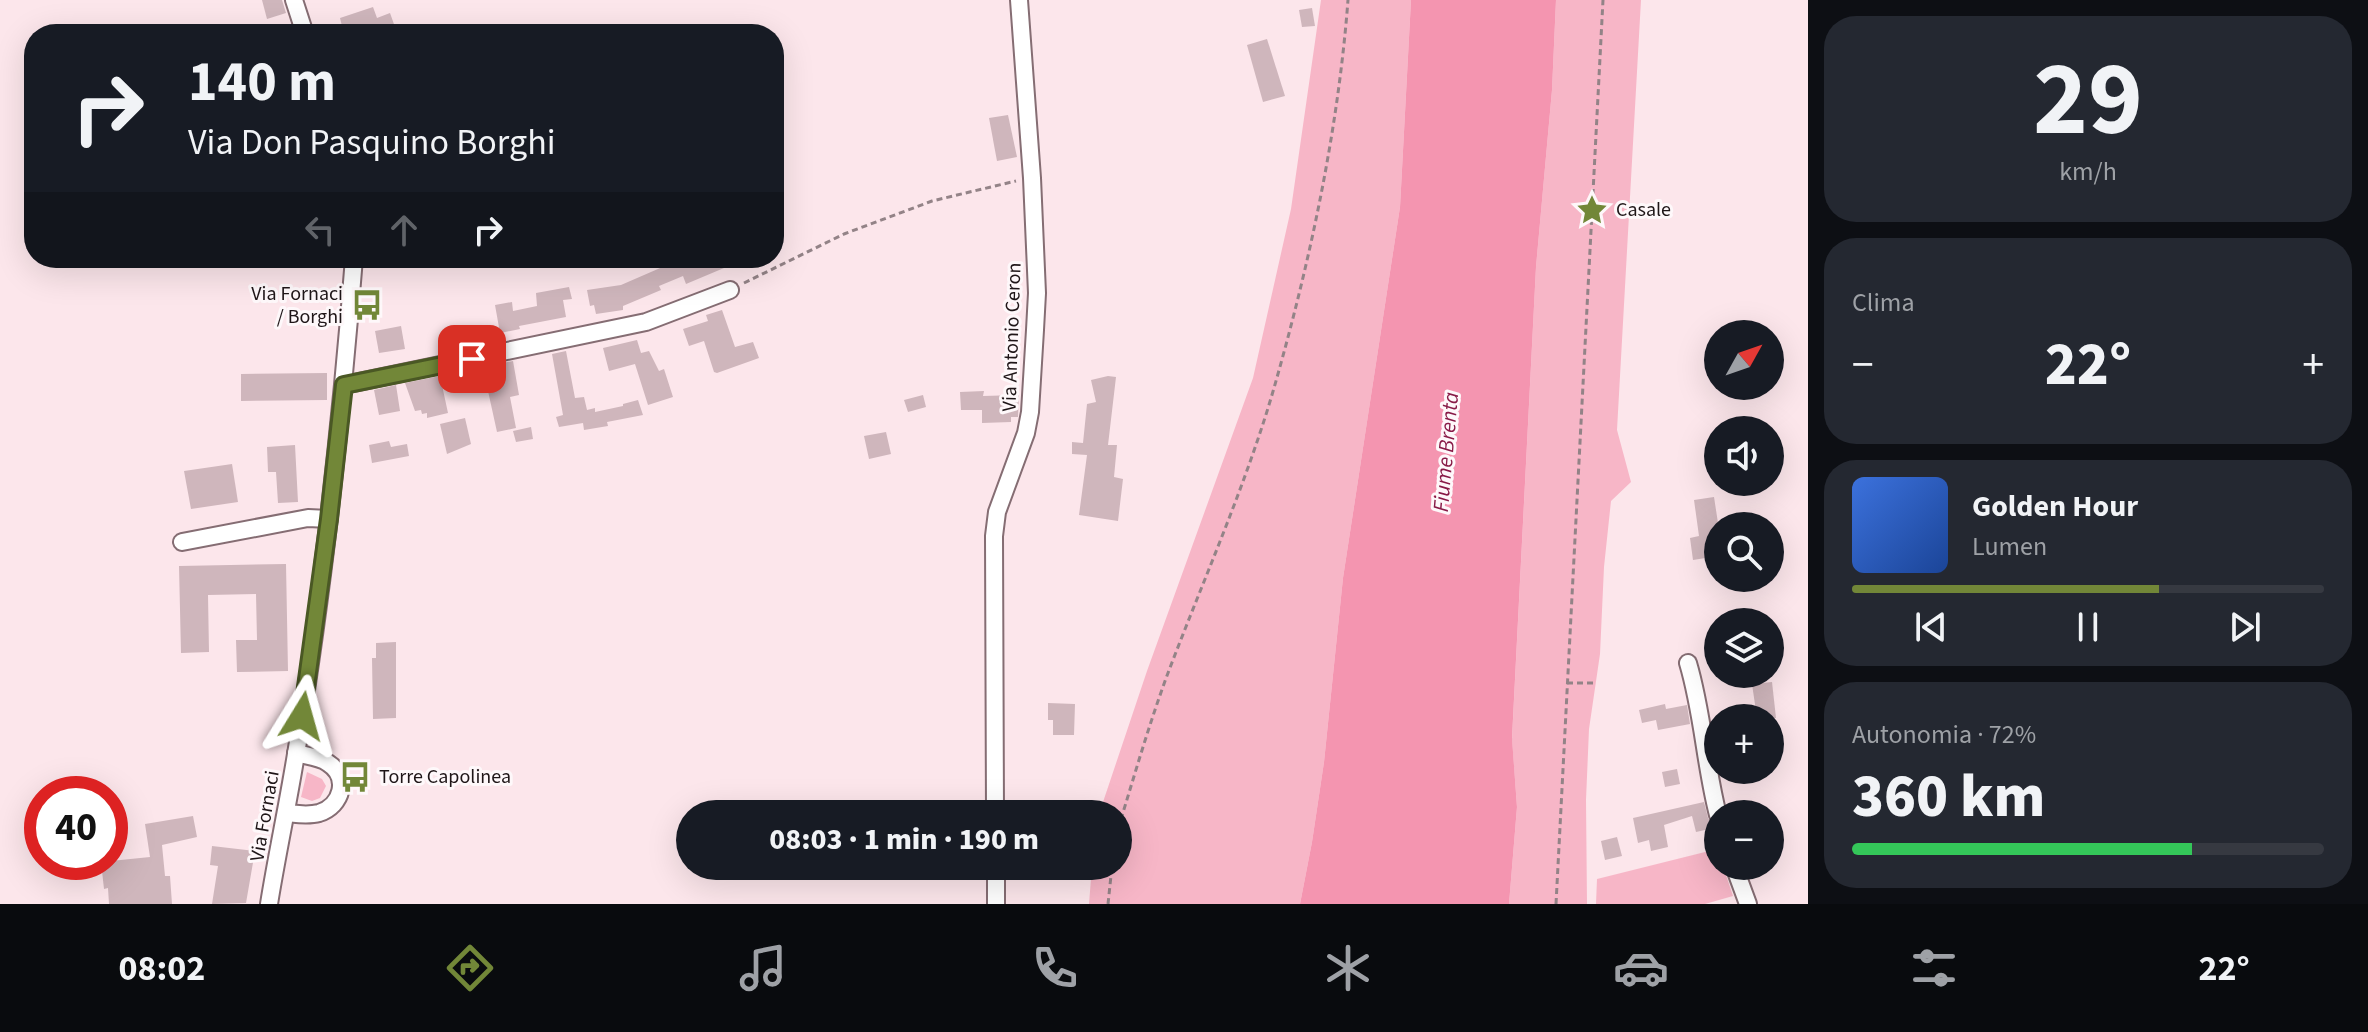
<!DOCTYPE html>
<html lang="it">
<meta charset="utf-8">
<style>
:root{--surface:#171b24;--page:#242831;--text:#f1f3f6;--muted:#9ea1a6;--line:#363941;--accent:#728738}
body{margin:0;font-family:"Source Sans 3",sans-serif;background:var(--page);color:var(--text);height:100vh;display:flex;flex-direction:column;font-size:30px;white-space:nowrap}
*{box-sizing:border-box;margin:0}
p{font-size:26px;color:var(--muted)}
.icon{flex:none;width:44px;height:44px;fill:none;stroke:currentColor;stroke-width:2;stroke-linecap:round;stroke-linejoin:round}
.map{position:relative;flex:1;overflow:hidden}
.panel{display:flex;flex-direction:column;gap:16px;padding:16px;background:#0d0f14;width:560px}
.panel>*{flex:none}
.guide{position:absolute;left:24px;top:24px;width:760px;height:244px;border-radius:32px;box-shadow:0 8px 32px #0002;background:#171b24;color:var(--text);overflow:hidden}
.needle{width:52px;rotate:50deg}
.buttons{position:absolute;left:1704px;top:320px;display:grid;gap:16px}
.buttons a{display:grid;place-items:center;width:80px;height:80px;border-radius:50%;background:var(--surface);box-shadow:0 8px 32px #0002;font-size:40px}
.speed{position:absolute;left:24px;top:776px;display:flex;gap:16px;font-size:40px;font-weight:700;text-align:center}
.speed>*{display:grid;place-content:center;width:104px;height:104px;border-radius:50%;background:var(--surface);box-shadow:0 8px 32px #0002;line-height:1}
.speed .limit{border:12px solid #d22;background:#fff;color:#111}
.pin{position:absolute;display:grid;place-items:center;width:68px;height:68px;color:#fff;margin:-34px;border-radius:16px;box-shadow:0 4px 12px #0006}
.me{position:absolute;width:88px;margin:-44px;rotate:8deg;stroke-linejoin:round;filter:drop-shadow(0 0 6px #0008)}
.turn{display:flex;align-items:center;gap:28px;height:168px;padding:0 32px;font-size:36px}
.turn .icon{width:104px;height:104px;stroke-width:2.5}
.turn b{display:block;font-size:56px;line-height:68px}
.lanes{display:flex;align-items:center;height:76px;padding:0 32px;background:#0003;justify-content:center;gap:40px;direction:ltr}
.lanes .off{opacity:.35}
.big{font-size:60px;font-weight:800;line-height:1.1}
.panel .card{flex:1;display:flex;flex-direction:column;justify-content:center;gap:12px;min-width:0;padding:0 28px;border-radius:32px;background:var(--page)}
.panel .dial{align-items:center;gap:0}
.dial b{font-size:104px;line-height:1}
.song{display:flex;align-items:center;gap:24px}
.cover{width:96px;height:96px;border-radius:12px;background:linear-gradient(135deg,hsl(220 70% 55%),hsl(220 70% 35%))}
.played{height:8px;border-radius:4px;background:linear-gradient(90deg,var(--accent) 65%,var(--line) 65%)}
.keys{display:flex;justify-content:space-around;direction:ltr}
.heat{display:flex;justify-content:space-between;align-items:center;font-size:44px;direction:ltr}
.charge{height:12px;border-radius:6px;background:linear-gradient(90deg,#34c759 72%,var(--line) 0)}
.trip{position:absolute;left:676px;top:800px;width:456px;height:80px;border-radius:40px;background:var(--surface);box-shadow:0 8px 32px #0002;font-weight:800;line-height:80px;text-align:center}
.tabs{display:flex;height:128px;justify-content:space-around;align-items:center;background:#090b0e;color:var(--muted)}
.tabs .icon{width:56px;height:56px}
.tabs .active{color:var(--accent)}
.tabs b{font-size:36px;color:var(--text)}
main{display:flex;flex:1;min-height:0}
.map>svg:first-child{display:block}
.green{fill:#f7b6c7}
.water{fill:#f495b0}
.building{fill:#cfb6bc}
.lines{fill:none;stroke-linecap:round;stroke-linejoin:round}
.minor-casing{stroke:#856d73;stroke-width:20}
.path{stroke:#938387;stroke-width:3;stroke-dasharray:6 4;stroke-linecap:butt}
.minor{stroke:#fff;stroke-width:16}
.route-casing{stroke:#4a5824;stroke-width:20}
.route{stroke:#728738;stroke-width:14}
.labels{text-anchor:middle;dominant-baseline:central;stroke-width:6;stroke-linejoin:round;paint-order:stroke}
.poi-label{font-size:20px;fill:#1f1618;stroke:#fef8fa;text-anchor:start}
.street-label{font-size:20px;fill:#1f1618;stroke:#fef8fa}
.water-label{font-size:22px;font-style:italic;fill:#881a47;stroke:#fef8fa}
</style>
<main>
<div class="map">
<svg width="1808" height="904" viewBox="0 0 1808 904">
<rect width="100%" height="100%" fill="#fce6eb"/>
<!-- green -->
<g class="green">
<path d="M1321,0H1411L1400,207L1343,578L1324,762L1312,842L1300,904H1089L1092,866H1118V814H1099L1147,671L1253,378L1291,209Z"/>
<path d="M1556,0H1641L1617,430L1631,482L1611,501L1604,567L1600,654L1589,729L1586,800L1587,904H1509L1517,807L1512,739L1536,267L1552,90Z"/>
<path d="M307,772L322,779L326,786L320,798L312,801L301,797Z"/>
<path d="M1717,849L1718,866H1723L1733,896L1705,904H1596L1597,879Z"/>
</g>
<!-- water -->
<path class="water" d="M1411,0H1556L1552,90L1536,267L1512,738L1517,807L1509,904H1300L1312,842L1324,762L1343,578L1400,207Z"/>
<!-- building -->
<g class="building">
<path d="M262,0H282L286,13L267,19Z"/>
<path d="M373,7L377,18L390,13L395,27L374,34H344L340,18Z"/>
<path d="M1312,8L1315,26L1302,27L1299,10Z"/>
<path d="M1267,39L1285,96L1263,102L1247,45Z"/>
<path d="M1008,115L1017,157L997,161L989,118Z"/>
<path d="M672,258H700L701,262L711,258H720L724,268L686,284L683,276L659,286L661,290L623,306V310L596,314L594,305L590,306L587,290L621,285L674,262Z"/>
<path d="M569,287L572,299L563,300L566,317L519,326L520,329L500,333L495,305L512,302L513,311L537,306L536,293Z"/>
<path d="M722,310L735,347L753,342L759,358L717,373L714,372L704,341L689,346L683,329L708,321L706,315Z"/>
<path d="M401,326L405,349L379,353L375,331Z"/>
<path d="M637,340L641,353L649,351L659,371L664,369L673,397L648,405L635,364L609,371L603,348Z"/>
<path d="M566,351L575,398L584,397L587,410L595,408V412L623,406V404L638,400L643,415L607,422L608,426L584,430L583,423L559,427L556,417L563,415L552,354Z"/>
<path d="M513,361L519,395L510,397L516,428L497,432L488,391L483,392L478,368Z"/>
<path d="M327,373V400L241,401V374Z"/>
<path d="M440,376L448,413L427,418V413L422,414L421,410L415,411L405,383Z"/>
<path d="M1108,376L1116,377L1108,445H1117L1114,477L1123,479L1118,521L1079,515L1087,455L1072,454V442L1083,443L1087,404L1096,402L1091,380Z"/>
<path d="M396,385L400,411L379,415L374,390Z"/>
<path d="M984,391L983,396L1019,395L1018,417H1011V422L982,423V410H961L960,392Z"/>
<path d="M923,395L926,407L908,412L904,400Z"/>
<path d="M465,418L471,444L447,454L440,424Z"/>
<path d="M531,427L533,439L516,442L513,431Z"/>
<path d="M886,432L891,454L869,459L864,436Z"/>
<path d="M389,441L391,447L407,444L409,456L372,463L369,445Z"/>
<path d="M295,445L298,502L278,503L276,472H268L267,447Z"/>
<path d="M232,464L238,502L191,509L184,471Z"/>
<path d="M1714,497L1718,523V556L1693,560L1690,538L1699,536L1694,500Z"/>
<path d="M286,564L288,671L237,672L236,640H257L256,594L208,595L209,652L181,653L179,566Z"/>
<path d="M396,642V718L373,719L372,658H376V643Z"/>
<path d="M1772,682L1776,718H1757L1752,684Z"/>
<path d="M1048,703L1075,704L1074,735H1053V720H1048Z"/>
<path d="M1665,704L1666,709L1687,705L1690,724L1658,730L1656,720L1642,723L1639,710Z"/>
<path d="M1677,769L1680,784L1665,787L1662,772Z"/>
<path d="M1704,802L1708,818L1714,828L1696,832L1692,816L1664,825L1668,847L1651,851L1649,840L1638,843L1633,818Z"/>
<path d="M193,816L197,837L162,845L165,876H170L172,904H109L108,888L104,889L101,862L150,857L145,824Z"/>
<path d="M1617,837L1622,856L1605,860L1601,841Z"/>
<path d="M212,846L255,851L246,903L212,904L218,866L210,865Z"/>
<rect x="53" y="862" width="26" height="12"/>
</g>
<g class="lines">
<defs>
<g id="minor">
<path d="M294,0L305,34"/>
<path d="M344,385L646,322L730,290"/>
<path d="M182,542L308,518L329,519"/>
<path d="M1688,663C1703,713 1705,765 1718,815"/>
<path d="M286,813C297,814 308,816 319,813C342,806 350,777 328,763C320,757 306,756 296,753"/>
<path d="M995,814L994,536L997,512L1026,433L1030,412L1035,330L1037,293L1032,178L1019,0"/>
<path d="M996,866V904"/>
<path d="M1734,866L1748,904"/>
<path d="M269,904C277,854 288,804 296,754C323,590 341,424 354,258"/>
</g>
</defs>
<!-- minor casing -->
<use href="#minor" class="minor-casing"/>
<!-- path -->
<g class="path">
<path d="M744,283L844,234L932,201L1016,181"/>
<path d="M1567,683H1594"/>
<path d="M1118,829C1134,777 1149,724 1168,673C1204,578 1246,485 1274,388C1310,262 1338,131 1348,0"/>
<path d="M1108,904L1112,866"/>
<path d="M1556,904L1603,0"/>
</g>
<!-- minor -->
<use href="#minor" class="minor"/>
</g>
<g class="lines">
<defs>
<path id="route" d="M302,716L329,519L344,385L472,359"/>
</defs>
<!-- route casing -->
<use href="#route" class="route-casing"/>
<!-- route -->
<use href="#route" class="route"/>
</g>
<!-- icons -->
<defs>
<symbol id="sight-bare" viewBox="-9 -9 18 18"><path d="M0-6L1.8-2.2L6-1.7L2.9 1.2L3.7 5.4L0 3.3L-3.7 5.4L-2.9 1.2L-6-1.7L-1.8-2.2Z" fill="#728738" stroke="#fef8fa" stroke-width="2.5" paint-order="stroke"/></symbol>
<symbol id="bus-bare" viewBox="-9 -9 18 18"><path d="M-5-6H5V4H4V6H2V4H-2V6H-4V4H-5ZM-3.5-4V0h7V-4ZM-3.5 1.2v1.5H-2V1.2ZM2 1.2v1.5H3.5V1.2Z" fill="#728738" stroke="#fef8fa" stroke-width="2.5" paint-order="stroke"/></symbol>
</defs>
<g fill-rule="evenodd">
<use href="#sight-bare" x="1570" y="188" width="44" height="44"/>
<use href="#bus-bare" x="345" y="283" width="44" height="44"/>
<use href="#bus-bare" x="333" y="755" width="44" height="44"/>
</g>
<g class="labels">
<!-- poi labels -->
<g class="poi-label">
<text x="1616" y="210">Casale</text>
<text x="343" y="294" text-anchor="end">Via Fornaci<tspan x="343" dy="23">/ Borghi</tspan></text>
<text x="379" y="777">Torre Capolinea</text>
</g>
<!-- street labels -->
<g class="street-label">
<text transform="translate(1012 337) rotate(-88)">Via Antonio Ceron</text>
<text transform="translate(265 816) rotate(-80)">Via Fornaci</text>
</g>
<!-- water labels -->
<g class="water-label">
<text transform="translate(1446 452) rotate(-85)">Fiume Brenta</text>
</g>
</g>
</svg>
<div class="buttons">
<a><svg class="needle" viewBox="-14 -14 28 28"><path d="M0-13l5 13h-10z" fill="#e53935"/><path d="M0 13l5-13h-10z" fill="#9ea1a6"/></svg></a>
<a><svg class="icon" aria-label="sound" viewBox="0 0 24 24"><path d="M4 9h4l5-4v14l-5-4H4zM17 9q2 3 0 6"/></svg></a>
<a><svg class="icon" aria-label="search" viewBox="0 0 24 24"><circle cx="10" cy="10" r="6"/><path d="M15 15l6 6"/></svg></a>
<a><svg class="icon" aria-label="layers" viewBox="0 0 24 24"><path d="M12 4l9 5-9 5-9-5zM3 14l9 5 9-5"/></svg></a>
<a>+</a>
<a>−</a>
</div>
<div class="speed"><div class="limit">40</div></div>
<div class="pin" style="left:472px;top:359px;background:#d93025"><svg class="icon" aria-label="arrive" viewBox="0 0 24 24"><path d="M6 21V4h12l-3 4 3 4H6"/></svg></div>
<svg class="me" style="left:302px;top:716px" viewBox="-20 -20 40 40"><path d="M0-17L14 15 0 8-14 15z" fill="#728738" stroke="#fff" stroke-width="4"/></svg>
<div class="trip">08:03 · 1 min · 190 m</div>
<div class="guide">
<div class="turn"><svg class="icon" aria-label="right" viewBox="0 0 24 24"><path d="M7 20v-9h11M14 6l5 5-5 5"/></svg><div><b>140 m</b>Via Don Pasquino Borghi</div></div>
<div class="lanes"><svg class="icon off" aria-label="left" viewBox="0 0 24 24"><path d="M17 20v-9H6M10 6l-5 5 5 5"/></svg><svg class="icon off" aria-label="ahead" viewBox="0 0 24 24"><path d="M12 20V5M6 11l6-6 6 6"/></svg><svg class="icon" aria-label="right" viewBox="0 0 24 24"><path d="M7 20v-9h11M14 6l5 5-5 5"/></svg></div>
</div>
</div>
<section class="panel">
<div class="card dial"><b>29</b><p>km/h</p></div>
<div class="card"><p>Clima</p>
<div class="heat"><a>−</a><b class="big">22°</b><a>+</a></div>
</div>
<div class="card">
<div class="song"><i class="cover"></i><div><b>Golden Hour</b><p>Lumen</p></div></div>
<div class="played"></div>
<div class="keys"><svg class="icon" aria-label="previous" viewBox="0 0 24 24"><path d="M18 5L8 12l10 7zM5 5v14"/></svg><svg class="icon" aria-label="pause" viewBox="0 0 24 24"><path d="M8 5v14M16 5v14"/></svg><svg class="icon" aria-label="next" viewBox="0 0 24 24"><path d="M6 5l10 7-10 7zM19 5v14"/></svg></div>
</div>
<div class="card"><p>Autonomia · 72%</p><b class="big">360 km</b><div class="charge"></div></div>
</section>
</main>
<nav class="tabs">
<b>08:02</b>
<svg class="icon active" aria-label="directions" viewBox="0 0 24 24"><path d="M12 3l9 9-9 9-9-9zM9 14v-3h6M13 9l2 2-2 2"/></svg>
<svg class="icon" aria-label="music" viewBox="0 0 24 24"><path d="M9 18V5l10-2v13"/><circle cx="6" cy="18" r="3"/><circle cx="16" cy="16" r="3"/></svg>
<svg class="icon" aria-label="phone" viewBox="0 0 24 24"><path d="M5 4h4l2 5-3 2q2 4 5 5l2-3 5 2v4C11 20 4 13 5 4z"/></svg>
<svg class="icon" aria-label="climate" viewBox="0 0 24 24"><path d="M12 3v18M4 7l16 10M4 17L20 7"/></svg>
<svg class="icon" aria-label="car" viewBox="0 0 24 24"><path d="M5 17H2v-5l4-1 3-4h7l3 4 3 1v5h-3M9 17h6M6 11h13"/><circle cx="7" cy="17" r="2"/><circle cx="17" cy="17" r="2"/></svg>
<svg class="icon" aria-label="filters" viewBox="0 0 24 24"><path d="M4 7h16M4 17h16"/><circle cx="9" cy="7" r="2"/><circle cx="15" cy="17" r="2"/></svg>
<b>22°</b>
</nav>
